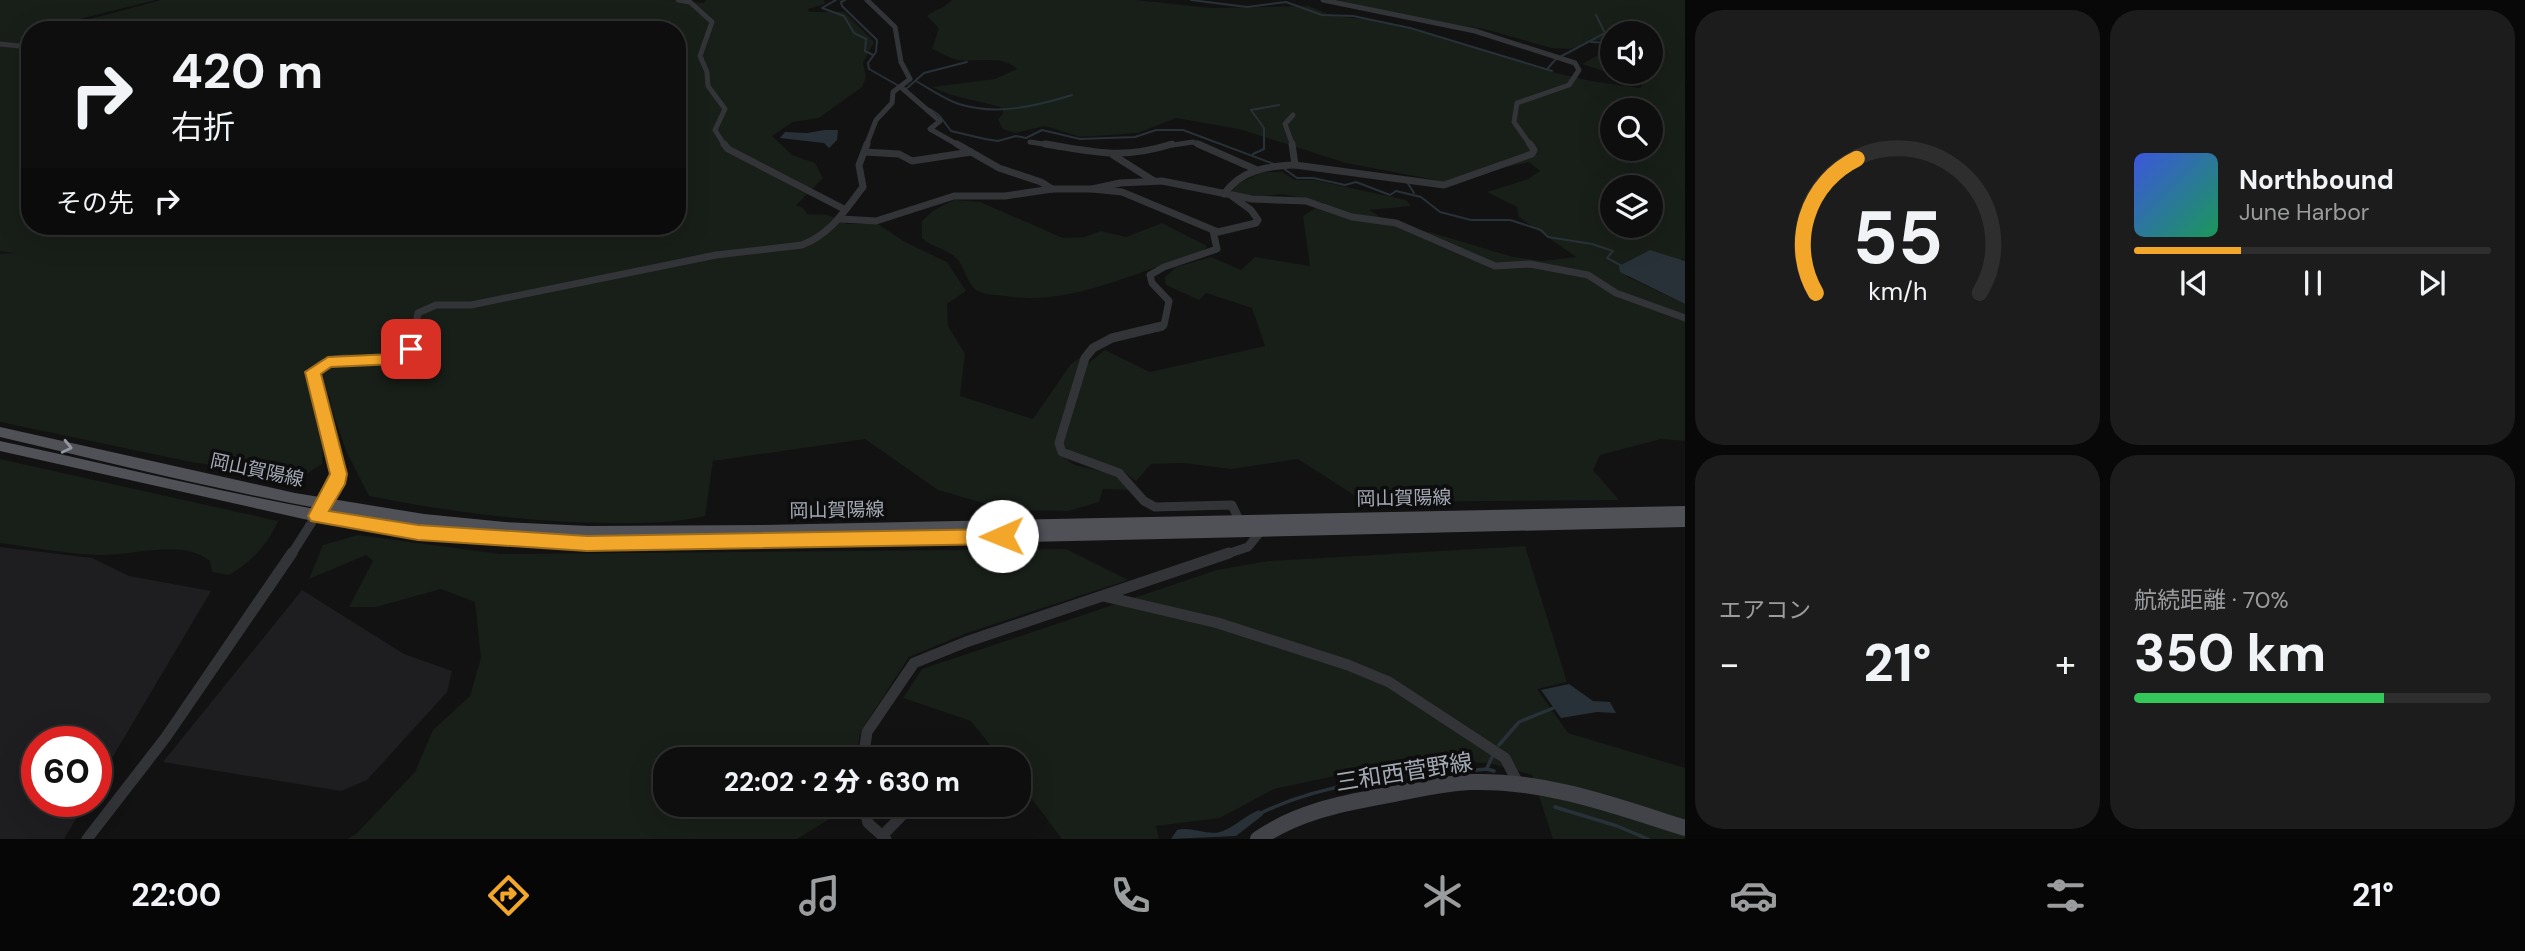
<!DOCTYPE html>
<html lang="ja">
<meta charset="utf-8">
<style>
:root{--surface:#0e0e0e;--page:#1c1c1c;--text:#f1f3f6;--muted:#9b9c9e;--line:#2e2e2e;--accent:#f3a72a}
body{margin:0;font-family:"DM Sans","Noto Sans JP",sans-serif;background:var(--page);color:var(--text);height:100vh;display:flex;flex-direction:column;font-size:26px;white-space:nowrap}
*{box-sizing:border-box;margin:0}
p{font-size:23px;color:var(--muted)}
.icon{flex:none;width:38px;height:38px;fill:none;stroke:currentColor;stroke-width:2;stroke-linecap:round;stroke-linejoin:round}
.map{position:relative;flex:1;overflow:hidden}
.details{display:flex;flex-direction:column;gap:10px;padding:10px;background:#080808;width:840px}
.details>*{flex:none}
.guide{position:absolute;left:21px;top:21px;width:665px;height:214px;border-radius:28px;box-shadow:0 7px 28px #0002,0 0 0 2px var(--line);background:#0e0e0e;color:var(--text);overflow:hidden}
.controls{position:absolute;left:1600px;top:21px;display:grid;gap:14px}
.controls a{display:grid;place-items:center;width:63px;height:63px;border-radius:50%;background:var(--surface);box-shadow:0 7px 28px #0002,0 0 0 2px var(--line);font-size:35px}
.speed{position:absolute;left:21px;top:726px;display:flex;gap:14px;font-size:35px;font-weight:700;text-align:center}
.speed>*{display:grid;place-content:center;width:91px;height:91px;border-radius:50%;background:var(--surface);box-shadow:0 7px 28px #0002,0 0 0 2px var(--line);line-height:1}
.speed .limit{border:10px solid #d22;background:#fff;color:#111}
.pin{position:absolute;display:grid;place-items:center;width:60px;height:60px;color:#fff;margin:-30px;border-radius:14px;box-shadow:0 4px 10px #0006}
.me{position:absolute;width:77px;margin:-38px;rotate:269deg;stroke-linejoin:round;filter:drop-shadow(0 0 5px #0008)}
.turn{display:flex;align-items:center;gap:24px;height:147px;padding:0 35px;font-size:32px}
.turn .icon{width:91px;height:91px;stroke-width:2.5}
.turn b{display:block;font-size:49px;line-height:60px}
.then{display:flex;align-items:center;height:66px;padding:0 35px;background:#0003;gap:14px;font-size:26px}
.big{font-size:52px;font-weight:800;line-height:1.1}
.details .card{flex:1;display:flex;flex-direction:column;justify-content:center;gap:10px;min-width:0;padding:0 24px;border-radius:28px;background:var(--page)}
.details .dial{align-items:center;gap:0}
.dial svg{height:182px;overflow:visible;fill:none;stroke:var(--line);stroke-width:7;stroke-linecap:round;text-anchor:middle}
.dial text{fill:var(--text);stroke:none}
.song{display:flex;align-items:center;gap:21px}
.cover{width:84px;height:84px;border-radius:10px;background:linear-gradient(135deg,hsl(230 70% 55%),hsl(150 70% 35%))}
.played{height:7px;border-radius:4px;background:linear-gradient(90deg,var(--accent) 30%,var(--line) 30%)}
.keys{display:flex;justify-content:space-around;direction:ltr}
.heat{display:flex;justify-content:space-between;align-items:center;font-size:38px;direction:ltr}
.charge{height:10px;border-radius:5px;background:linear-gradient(90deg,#34c759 70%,var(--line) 0)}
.details .tiles{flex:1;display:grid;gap:10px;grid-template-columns:repeat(2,1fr)}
.trip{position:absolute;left:653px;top:747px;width:378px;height:70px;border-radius:28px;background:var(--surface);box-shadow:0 7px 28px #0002,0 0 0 2px var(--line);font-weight:800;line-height:70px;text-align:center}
.dock{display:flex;height:112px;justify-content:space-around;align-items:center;background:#060606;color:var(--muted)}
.dock .icon{width:49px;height:49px}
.dock .on{color:var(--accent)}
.dock b{font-size:32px;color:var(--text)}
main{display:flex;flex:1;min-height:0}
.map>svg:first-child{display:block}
.built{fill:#1e1e20}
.green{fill:#181e18;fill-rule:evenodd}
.water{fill:#283137}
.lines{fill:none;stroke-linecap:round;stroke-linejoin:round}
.stream-far1{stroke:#283137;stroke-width:2}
.stream{stroke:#283137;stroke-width:3.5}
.street-far3{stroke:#333438;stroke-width:5}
.street-far2{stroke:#333438;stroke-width:7}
.street-far1{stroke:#333438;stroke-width:9}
.street{stroke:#333438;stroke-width:11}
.secondary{stroke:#414348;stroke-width:16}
.primary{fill:#4f5157;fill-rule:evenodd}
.oneway{stroke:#9297a1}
.route{fill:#f3a72a;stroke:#9e6d1b;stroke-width:2}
.labels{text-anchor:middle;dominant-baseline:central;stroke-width:7;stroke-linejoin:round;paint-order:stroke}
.street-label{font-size:19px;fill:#a3a9b4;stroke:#0d0d0e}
.near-street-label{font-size:23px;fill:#a3a9b4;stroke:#0d0d0e}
</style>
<main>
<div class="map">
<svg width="1685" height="839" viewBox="0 0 1685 839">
<rect width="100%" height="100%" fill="#121213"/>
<!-- built -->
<g class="built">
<path d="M0,547L92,558L129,576L211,591L96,785V742H37V802H86L64,839H0Z"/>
<path d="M302,590L404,654L452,671L447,692L367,780L341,791L163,762Z"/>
</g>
<!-- green -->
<g class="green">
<path d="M0,0H156L19,34L30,33V226H677V30H49L161,0H670L704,3L706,0H824L825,4L808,9L809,12H844L874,42L863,63L866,77L862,87L819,118L793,122L772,136L792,155L815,163L823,178L796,205L803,208L807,214L828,215L847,224H878L905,242L947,262L966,291L947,304L948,326L965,354L960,396L1033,419L1071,364L1081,357L1058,454L1075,465L1114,474L1131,490L1103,489L1099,502L1068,511L1007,510L938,490L865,439L713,461L705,516C675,523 646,523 615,523C532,523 450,512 369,496L347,453L332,411L330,398L318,375L323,369L370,362L320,361L307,370L323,448L322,464L300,478L191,462L0,422V254L15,253L0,251Z"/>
<path d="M952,0H1136L1211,8L1309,6L1333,16L1374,20L1410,29L1552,72L1591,81L1640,88L1643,84L1582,64L1602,53L1612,54V72H1650V51L1660,50L1650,45V33H1612V41L1599,40L1570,49L1551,48L1488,30L1410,17L1337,0H1685V261L1683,259L1626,276L1685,304V441L1661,439L1600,455L1593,470L1619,500L1365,502L1298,459L1231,469L1183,463L1151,464L1136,481C1130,477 1124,471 1117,468C1097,458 1074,464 1063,442L1087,364L1105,350L1150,372L1265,346L1252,308L1206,293L1199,300L1166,285L1165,277L1176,267L1211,257L1241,270L1255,257L1310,266L1303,216L1324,203L1282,194L1257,197L1232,192L1233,186L1263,172H1282L1295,180H1314L1406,200L1411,206L1369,210L1393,225L1433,233L1513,257L1543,261L1576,257L1519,217L1517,207L1487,192L1528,179L1540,171L1529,162L1469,175L1446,182L1346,163L1239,129L1176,118L1138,133L1080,137L1045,126L1015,133L1003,129L998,119L1003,114V108C978,100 956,99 932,87L995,79L1017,69C1002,54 977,63 958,60C950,59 940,52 932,49L939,28L927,16C933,10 942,10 952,0ZM1612,110H1650V149H1612ZM1612,187H1650V226H1612Z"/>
<path d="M954,200L980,202L1063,238L1084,237L1101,231L1126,237L1162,223L1207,246L1202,252C1138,270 1073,307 1005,296C997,295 985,295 978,291C968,286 965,269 958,260C949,249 932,248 922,238V221L934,210Z"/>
<path d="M0,459L278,521C267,546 252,561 229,575L212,572L210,561C182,538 132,556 98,555C66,554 32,547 0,543Z"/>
<path d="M358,535L500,554L1066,549L1128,580L967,633L909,657L861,731L855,759L665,760V805H845L844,810L797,839H347L356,834L415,772L433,730L470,696L481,658L475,602L441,589L376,607H349L373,561L366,555L309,579L323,545Z"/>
<path d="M1525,546L1567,682L1537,689L1568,733L1685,768V839H1553L1532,775L1489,763L1409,760L1274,789L1220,818L1156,826L1159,839H1062L1019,782L1018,760L1001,759L971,721L903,698L922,669L1217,570L1268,561Z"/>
</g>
<!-- water -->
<g class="water">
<path d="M825,130H838L837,140L829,148L824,143L780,138L785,132L807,133Z"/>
<path d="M1650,250L1685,261V304L1620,272L1619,266Z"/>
<path d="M1569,684L1593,701L1610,702L1616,713L1597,712L1561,718L1541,690Z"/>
<path d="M1259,810L1263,815L1236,836L1171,839L1177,830C1192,826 1208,837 1223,831C1236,826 1246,815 1259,810Z"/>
</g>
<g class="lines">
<!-- stream-far1 -->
<g class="stream-far1">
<path d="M836,0L822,8L844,16L854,33L866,39L865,51L873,55"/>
<path d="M845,0L841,2L842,6L877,40L876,52L868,63L869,69L899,86"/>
<path d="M1191,0L1247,7L1286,2L1322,15L1353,16L1410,28L1552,71"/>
<path d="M1591,42L1612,43"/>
<path d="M1548,68L1556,59L1605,33L1596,15"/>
<path d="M916,81C930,89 944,99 959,104C996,116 1037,106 1072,95"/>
<path d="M906,89L924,73L967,62"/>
<path d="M930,109L939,115L951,131L985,139L998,141L1016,136L1026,138L1042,130L1080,139L1135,137L1156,130H1183L1274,164"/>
<path d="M1253,154L1264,149V128L1251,110L1279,105"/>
<path d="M1283,168L1297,178H1313L1345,185L1356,182L1390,195L1396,191L1421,197L1440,212L1471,220H1510L1541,230L1548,237L1592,244L1613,251L1607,258L1622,266"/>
<path d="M1407,182L1414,193"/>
</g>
<!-- stream -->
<g class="stream">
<path d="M1499,745L1519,722L1556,707"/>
<path d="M1487,768L1493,755"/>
<path d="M1555,807L1617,826L1648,839"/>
<path d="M1259,814C1329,779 1410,776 1487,769L1494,771"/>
</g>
<!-- street-far3 -->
<g class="street-far3">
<path d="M678,0L690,2L712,22L700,56L707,72L708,86L725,109L715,130L725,146"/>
<path d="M1323,0L1475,31L1575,63L1579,70L1569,85L1517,103L1514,122L1531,146"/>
<path d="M0,44L30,47"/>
<path d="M902,88L940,121L930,129L960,146"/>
<path d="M1030,142L1057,146"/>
<path d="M866,146L876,120L892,103L893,92L910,79L901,62L895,27L867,0"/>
<path d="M1166,146L1193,142L1202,146"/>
<path d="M1293,146L1285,124L1293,115"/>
</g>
<!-- street-far2 -->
<g class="street-far2">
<path d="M724,144L728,149L844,209"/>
<path d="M957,144L999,168L1041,182L1052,189"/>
<path d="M1045,144C1096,152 1121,160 1172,144"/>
<path d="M1198,144L1257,170"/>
<path d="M865,152L899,154L912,161L971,152"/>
<path d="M1113,155L1154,181"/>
<path d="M1295,165L1444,185L1532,154L1534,150L1530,144"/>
<path d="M1092,189L1120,183L1162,181L1252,199L1306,201L1352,217L1396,223L1495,266L1530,264L1588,275L1616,293L1685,318"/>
<path d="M1224,194C1241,170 1267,166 1295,165L1292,144"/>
<path d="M841,219L876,221L954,196H1005L1052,189H1092L1122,192L1218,232L1256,223L1258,220L1251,210L1233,197"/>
<path d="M415,328L418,313L436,305H471L716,255L802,245C832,233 844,211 863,187L859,165L867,144"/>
<path d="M1158,328L1164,325L1169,301L1152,283L1150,275L1164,267L1217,249L1213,231"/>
</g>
<!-- street-far1 -->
<g class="street-far1">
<path d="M1162,326L1112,338L1093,348L1085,358L1059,443L1062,452L1119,473L1144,501L1155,507L1232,505L1239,520"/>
<path d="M291,555L336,484L338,466L313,371C317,368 322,364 327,362C362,350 410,382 416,326"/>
<path d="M1224,555L1248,547L1261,531"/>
</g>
<!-- street -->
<g class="street">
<path d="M1103,596L1218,623L1348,665L1389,682L1505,758L1518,783"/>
<path d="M863,760L867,732L914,663L966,642L1229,553"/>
<path d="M863,805L868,823L886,839"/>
<path d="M883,835L912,805"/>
<path d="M87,839L166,737L292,553"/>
</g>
<!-- secondary -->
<path class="secondary" d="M1258,839C1296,813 1338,804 1383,796C1412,791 1442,783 1472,782C1546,780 1616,806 1685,828"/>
<!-- primary -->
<path class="primary" d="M0,427L295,493L424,514L505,522L589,526L761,525L1685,506V527L763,548L587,549L501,546L418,539L317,522L0,451V441C159,475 318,518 481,532C318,516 159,474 0,437Z"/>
</g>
<!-- one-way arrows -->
<defs><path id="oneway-chevron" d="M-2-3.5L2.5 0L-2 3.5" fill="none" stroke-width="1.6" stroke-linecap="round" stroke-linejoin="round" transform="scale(1.75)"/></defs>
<use class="oneway" href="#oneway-chevron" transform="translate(67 447) rotate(13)"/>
<!-- route -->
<path class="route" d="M411,344L419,349L396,364L331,367L321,374L347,474L345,484L329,511L418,525L587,536L1002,529L1009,531L1011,536L1009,542L1002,544L587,551L418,540L311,521L308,516L330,474L305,372L328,357L393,354Z"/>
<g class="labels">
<!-- street labels -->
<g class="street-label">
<text transform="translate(257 470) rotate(12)">岡山賀陽線</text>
<text transform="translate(1404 498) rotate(-1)">岡山賀陽線</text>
<text transform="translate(837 510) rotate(-1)">岡山賀陽線</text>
</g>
<!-- near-street labels -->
<g class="near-street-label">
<text transform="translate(1404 772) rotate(-9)">三和西菅野線</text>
</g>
</g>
</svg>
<div class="controls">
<a><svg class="icon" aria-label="sound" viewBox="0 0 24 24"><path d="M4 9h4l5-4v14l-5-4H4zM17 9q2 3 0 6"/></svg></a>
<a><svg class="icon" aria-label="search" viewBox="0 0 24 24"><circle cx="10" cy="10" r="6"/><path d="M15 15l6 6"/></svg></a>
<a><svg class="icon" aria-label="layers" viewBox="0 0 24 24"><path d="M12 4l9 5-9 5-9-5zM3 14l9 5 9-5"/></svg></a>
</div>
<div class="speed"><div class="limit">60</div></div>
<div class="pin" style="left:411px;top:349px;background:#d93025"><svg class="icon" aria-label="arrive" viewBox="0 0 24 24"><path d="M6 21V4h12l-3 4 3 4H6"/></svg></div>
<svg class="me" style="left:1002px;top:536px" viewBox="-20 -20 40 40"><circle r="19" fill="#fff"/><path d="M0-13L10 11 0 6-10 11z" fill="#f3a72a"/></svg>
<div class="trip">22:02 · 2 分 · 630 m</div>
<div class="guide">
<div class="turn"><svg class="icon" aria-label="right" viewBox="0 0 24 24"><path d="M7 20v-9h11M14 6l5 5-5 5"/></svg><div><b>420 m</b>右折</div></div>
<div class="then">その先<svg class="icon" aria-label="right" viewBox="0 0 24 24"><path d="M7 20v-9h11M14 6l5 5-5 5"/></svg></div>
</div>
</div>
<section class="details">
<div class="tiles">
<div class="card dial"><svg viewBox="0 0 100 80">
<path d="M14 69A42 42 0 1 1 86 69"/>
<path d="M14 69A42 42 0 0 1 32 10" stroke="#f3a72a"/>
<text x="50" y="56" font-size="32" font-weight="700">55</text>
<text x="50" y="72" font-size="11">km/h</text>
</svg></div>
<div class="card">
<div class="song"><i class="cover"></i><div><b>Northbound</b><p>June Harbor</p></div></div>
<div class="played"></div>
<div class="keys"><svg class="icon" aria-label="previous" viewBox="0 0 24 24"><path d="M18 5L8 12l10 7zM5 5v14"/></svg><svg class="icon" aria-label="pause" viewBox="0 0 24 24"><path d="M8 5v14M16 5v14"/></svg><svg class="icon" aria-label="next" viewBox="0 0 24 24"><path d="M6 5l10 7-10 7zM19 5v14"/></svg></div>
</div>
<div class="card"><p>エアコン</p>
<div class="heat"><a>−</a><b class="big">21°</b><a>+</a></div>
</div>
<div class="card"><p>航続距離 · 70%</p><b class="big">350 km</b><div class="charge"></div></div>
</div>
</section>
</main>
<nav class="dock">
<b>22:00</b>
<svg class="icon on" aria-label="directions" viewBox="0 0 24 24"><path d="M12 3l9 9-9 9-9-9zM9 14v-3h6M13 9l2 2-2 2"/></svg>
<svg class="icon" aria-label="music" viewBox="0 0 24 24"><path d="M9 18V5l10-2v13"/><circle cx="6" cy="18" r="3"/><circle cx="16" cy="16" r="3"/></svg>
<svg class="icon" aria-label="phone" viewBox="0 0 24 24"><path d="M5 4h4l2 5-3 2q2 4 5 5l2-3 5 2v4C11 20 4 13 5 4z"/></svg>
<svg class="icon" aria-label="climate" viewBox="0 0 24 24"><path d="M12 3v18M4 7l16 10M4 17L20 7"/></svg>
<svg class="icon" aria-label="car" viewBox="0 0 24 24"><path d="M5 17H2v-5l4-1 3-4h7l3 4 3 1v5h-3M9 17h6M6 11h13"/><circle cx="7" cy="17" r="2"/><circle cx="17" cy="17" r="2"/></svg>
<svg class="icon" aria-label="filters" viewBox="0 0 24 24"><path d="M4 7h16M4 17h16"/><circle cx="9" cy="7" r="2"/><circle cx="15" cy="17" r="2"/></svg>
<b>21°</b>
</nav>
